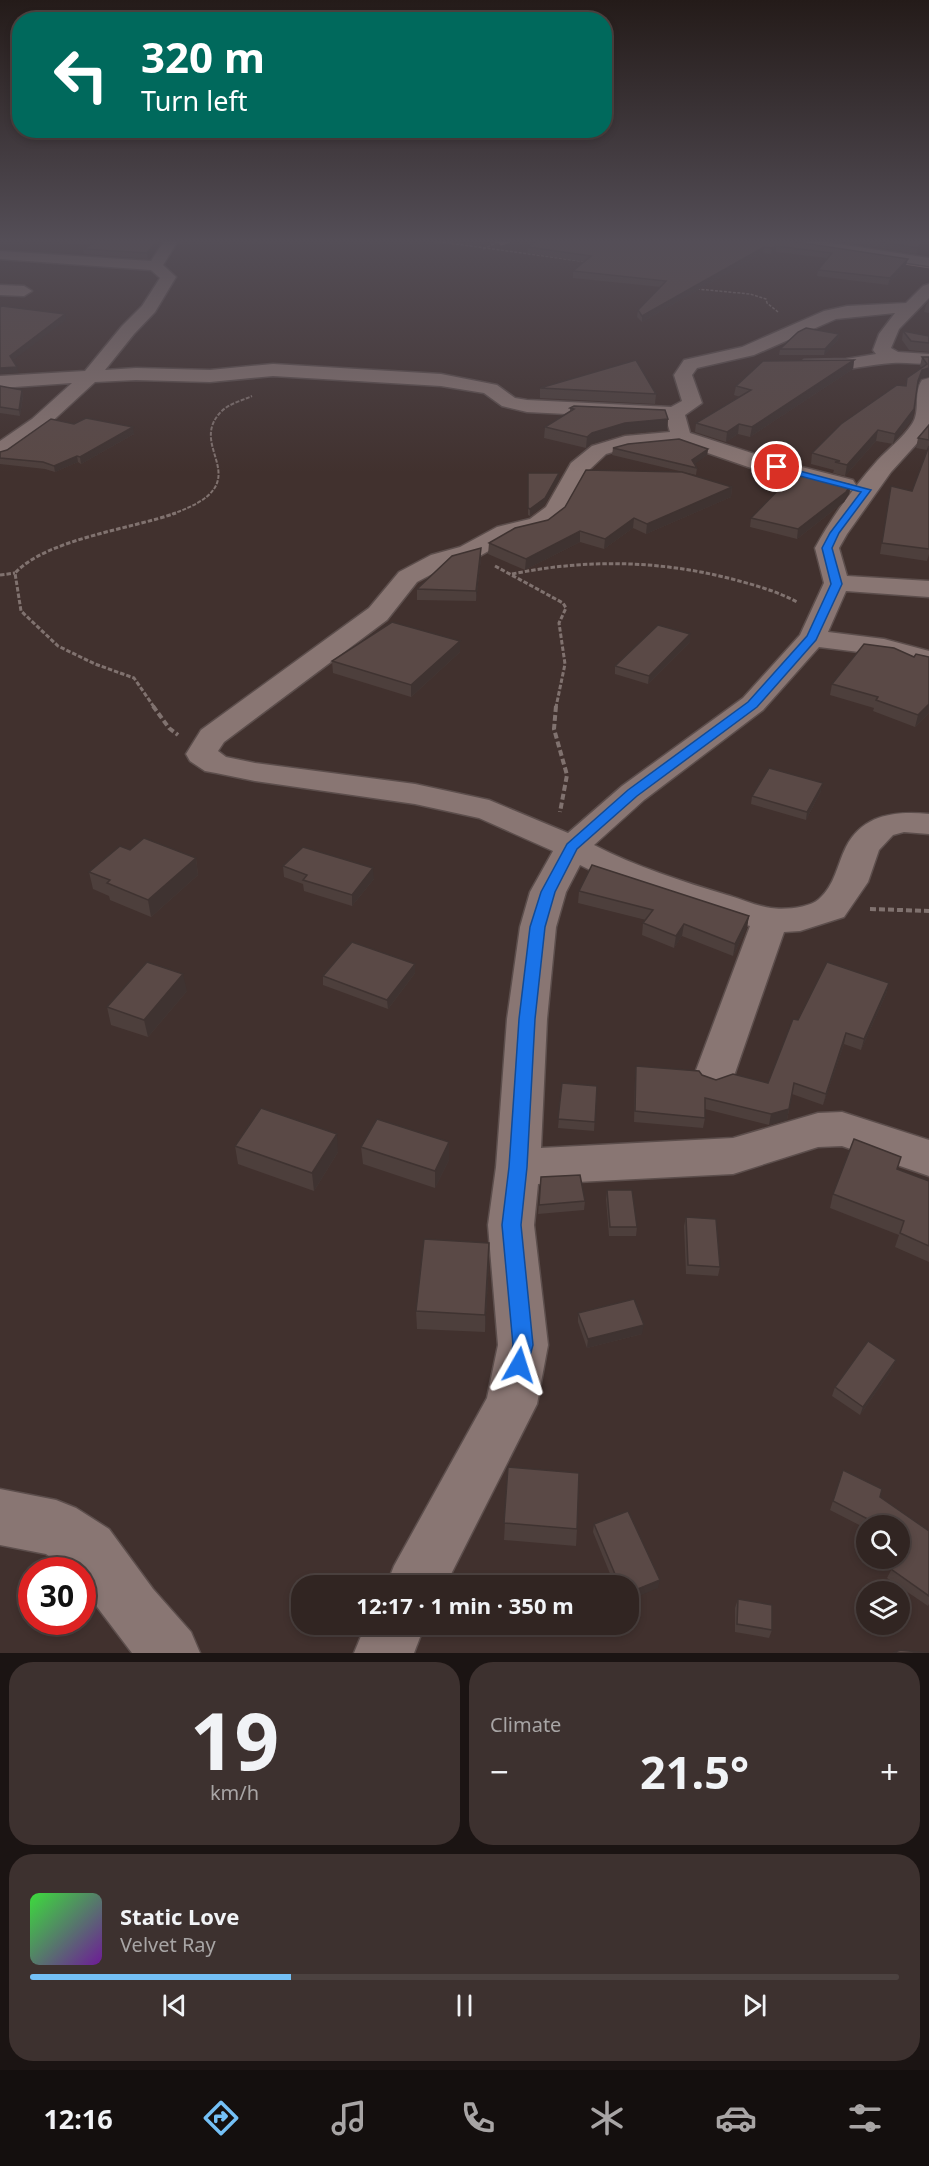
<!DOCTYPE html>
<meta charset="utf-8">
<style>
:root{--surface:#312522;--page:#3d312f;--text:#f1f3f6;--muted:#a8a5a5;--line:#4c4240;--accent:#74c0f6}
body{margin:0;font-family:"Noto Sans",sans-serif;background:var(--page);color:var(--text);height:100vh;display:flex;flex-direction:column;font-size:22px;white-space:nowrap}
*{box-sizing:border-box;margin:0}
p{font-size:20px;color:var(--muted)}
.icon{flex:none;width:33px;height:33px;fill:none;stroke:currentColor;stroke-width:2;stroke-linecap:round;stroke-linejoin:round}
.map{position:relative;height:1653px;overflow:hidden}
.sheet{display:flex;flex-direction:column;gap:9px;padding:9px;background:#1b1413;flex:1}
.sheet>*{flex:none}
.guide{position:absolute;left:12px;top:12px;width:600px;height:126px;border-radius:24px;box-shadow:0 3px 9px #0003,0 0 0 2px var(--line);background:#00695c;color:#fff;overflow:hidden}
.buttons{position:absolute;left:856px;top:1515px;display:grid;gap:12px}
.buttons a{display:grid;place-items:center;width:54px;height:54px;border-radius:50%;background:var(--surface);box-shadow:0 3px 9px #0003,0 0 0 2px var(--line);font-size:30px}
.speed{position:absolute;left:18px;top:1557px;display:flex;gap:12px;font-size:30px;font-weight:700;text-align:center}
.speed>*{display:grid;place-content:center;width:78px;height:78px;border-radius:50%;background:var(--surface);box-shadow:0 3px 9px #0003,0 0 0 2px var(--line);line-height:1}
.speed .limit{border:9px solid #d22;background:#fff;color:#111}
.pin{position:absolute;display:grid;place-items:center;width:51px;height:51px;color:#fff;margin:-26px;border:3px solid #fff;border-radius:50%;box-shadow:0 2px 6px #0007}
.me{position:absolute;width:66px;margin:-33px;rotate:6deg;stroke-linejoin:round;filter:drop-shadow(0 0 4px #0008)}
.turn{display:flex;align-items:center;gap:21px;height:126px;padding:0 30px;font-size:27px}
.turn .icon{width:78px;height:78px;stroke-width:2.5}
.turn b{display:block;font-size:42px;line-height:51px}
.big{font-size:45px;font-weight:700;line-height:1.1}
.sheet .card{flex:1;display:flex;flex-direction:column;justify-content:center;gap:9px;min-width:0;padding:0 21px;border-radius:24px;background:var(--page)}
.sheet .dial{align-items:center;gap:0}
.dial b{font-size:78px;line-height:1}
.song{display:flex;align-items:center;gap:18px}
.cover{width:72px;height:72px;border-radius:9px;background:linear-gradient(135deg,hsl(120 70% 55%),hsl(280 70% 35%))}
.played{height:6px;border-radius:3px;background:linear-gradient(90deg,var(--accent) 30%,var(--line) 30%)}
.keys{display:flex;justify-content:space-around;direction:ltr}
.heat{display:flex;justify-content:space-between;align-items:center;font-size:33px;direction:ltr}
.sheet .tiles{flex:1;display:grid;gap:9px;grid-template-columns:1fr 1fr}
.card:last-child{grid-column:span 2}
.trip{position:absolute;left:291px;top:1575px;width:348px;height:60px;border-radius:24px;background:var(--surface);box-shadow:0 3px 9px #0003,0 0 0 2px var(--line);font-weight:700;line-height:60px;text-align:center}
.tab-bar{display:flex;height:96px;justify-content:space-around;align-items:center;background:#140f0e;color:var(--muted)}
.tab-bar .icon{width:42px;height:42px}
.tab-bar .on{color:var(--accent)}
.tab-bar b{font-size:27px;color:var(--text)}
.map>svg:first-child{display:block}
.lines{fill:none;stroke-linecap:round;stroke-linejoin:round}
.stream{stroke:#ae857e;stroke-width:4.5}
.street-casing{stroke:#5c4e4c;stroke-width:3}
.path-far3{stroke:#80726f;stroke-width:1.5;stroke-dasharray:3 1.5;stroke-linecap:butt}
.path-far2{stroke:#80726f;stroke-width:2;stroke-dasharray:4 1.5;stroke-linecap:butt}
.path-far1{stroke:#80726f;stroke-width:3;stroke-dasharray:4.5 2;stroke-linecap:butt}
.path{stroke:#80726f;stroke-width:4;stroke-dasharray:6 3;stroke-linecap:butt}
.street{fill:#897673;fill-rule:evenodd}
.wall{fill:#4d3f3c}
.shaded-wall{fill:#3f3331}
.building{fill:#5a4946;stroke:#3f3331;stroke-width:1.5}
.route{fill:#1a73e8;stroke:#114b97;stroke-width:1.5}
</style>
<div class="map">
<svg width="929" height="1653" viewBox="0 0 929 1653">
<rect width="100%" height="100%" fill="#41312e"/>
<g class="lines">
<!-- stream -->
<g class="stream">
<path d="M501,243L508,241"/>
<path d="M896,261L929,266"/>
</g>
<defs>
<g id="street">
<path d="M164,241H178L163,265L176,277L155,312L134,334L105,370L136,368L210,370L273,364L441,374L497,385L515,398L527,400L671,407L682,401L674,375L684,360L742,347L824,311L847,306L906,303L923,286L929,284V298L899,329L891,348L898,352L929,354V364C917,364 904,362 892,363C863,365 832,375 804,368L801,364L804,360L846,359L876,354L873,350L879,334L895,313L836,319L754,355L697,368L692,375L702,403L685,415L690,433L770,459L853,480L856,485L853,490L845,492L754,469L679,443L627,448L606,454L588,471L563,516L546,529L513,537L478,557L449,565L417,582L387,620L224,742L218,751L226,757L255,763L415,784L489,800L568,833L622,786L743,698L800,635L824,583L815,548C831,518 854,487 877,461C888,449 903,438 912,424C921,411 913,393 922,380L929,378V430L891,472L847,534L839,548L847,576L929,581V597L846,591L828,632L884,639L929,651V667L883,655L819,647L763,710L644,800L594,845C637,867 681,881 727,895C741,899 756,906 771,908C784,910 809,908 819,899C835,885 837,865 846,847C863,814 896,811 929,814V834L904,832L893,835L879,850L868,882L844,917L800,931L784,932L735,1073L729,1084L715,1089L701,1084L695,1073L750,926C692,908 633,893 580,865L566,892L556,927L547,1019L541,1148L733,1138L818,1113L842,1112L929,1140V1176L842,1146L818,1147L733,1174L538,1184L534,1225L548,1345L537,1404L445,1586H386L394,1566L487,1398L498,1345L488,1225L496,1167L507,1019L520,927L530,892L553,851L479,818L415,804L255,781L216,773L205,771L190,761L186,754L201,730L369,608L399,572L431,555L460,547L497,527L530,519L546,507L571,463L592,446L625,436L670,432L666,419L527,412L502,406L484,393L441,386L273,376L210,382L136,380L95,382L46,427L7,455L0,457V441L32,419L72,383L0,388V376L85,371L122,326L142,306L160,278L151,270L0,259V251L151,261Z"/>
<path d="M782,241H820L929,258V266L789,245Z"/>
<path d="M0,285L24,286L32,291L24,296L0,295Z"/>
<path d="M0,1489L56,1500L76,1508L109,1529L153,1589L191,1632L200,1653H132L82,1587V1570H70L46,1554L0,1545Z"/>
<path d="M366,1624H425L414,1653H354Z"/>
</g>
</defs>
<!-- street casing -->
<use href="#street" class="street-casing"/>
<!-- path-far3 -->
<g class="path-far3">
<path d="M434,241L588,262"/>
<path d="M483,249L500,241"/>
<path d="M697,289L750,294L766,299L767,303L778,312"/>
</g>
<!-- path-far2 -->
<path class="path-far2" d="M172,514C262,483 188,450 219,414C227,404 241,401 252,396"/>
<!-- path-far1 -->
<g class="path-far1">
<path d="M495,566L563,603L566,608L559,623L565,664L556,707"/>
<path d="M512,574C586,559 658,560 732,579C754,585 777,591 797,602"/>
<path d="M0,575L15,573"/>
<path d="M154,707L134,678L95,664L58,646L21,611L15,573C47,539 131,529 176,513"/>
</g>
<!-- path -->
<g class="path">
<path d="M153,706L169,728L178,735"/>
<path d="M556,706L554,729L567,775L560,812"/>
<path d="M870,909L929,911"/>
</g>
<!-- street -->
<use href="#street" class="street"/>
</g>
<!-- wall -->
<g class="wall">
<path d="M66,241H162L148,259L84,254L83,249L90,245L66,243Z"/>
<path d="M180,241H275L272,243Z"/>
<path d="M790,241L906,265L888,285L817,276L818,270L827,258L776,252L771,254L763,253L642,322L637,317L638,310L661,287L573,278V271L585,262L527,253L528,247Z"/>
<path d="M837,241H928L916,254Z"/>
<path d="M929,300V313L924,312L926,305Z"/>
<path d="M903,331L929,336V352L909,350L902,340Z"/>
<path d="M839,334L838,340L824,355H779L780,349Z"/>
<path d="M922,357H929V377L920,379L917,387L912,419L893,444L876,441L845,476L833,473L834,470L811,464L812,453L905,386L907,378L921,368L920,366Z"/>
<path d="M854,360L853,369L750,437L738,434L726,442L695,432L696,423L740,397L734,395L736,386Z"/>
<path d="M0,386L22,390L23,396L20,416L0,413Z"/>
<path d="M540,388L656,394L655,404L540,398Z"/>
<path d="M570,408L668,419L667,430L624,434L591,444L586,448L544,438L545,427L570,411Z"/>
<path d="M74,424L134,434L81,464L78,462L55,472L45,469L0,464V452L7,450Z"/>
<path d="M929,425V554L927,561L880,554L891,486L912,491L927,450L916,448L918,438Z"/>
<path d="M613,448L708,449L707,455L694,464L697,468L696,475L612,455Z"/>
<path d="M528,473H559V480L544,505L530,516L528,515Z"/>
<path d="M851,485L849,494L844,502L797,539L750,527L751,518Z"/>
<path d="M732,487L731,497L646,534L633,528L604,549L580,542L525,570L488,554L489,543Z"/>
<path d="M481,558L476,601L417,600V589Z"/>
<path d="M690,642L648,684L615,674V666Z"/>
<path d="M460,652L411,697L333,673L332,661Z"/>
<path d="M914,657H929V713L915,727L873,711L874,708L830,695L832,684Z"/>
<path d="M821,791L806,820L751,804L752,796Z"/>
<path d="M130,850L196,858L198,875L151,917L110,900L109,896L93,889L89,872Z"/>
<path d="M283,866L374,879L352,906L304,891L303,884L284,877Z"/>
<path d="M579,891L749,916L747,927L733,956L682,936L674,948L642,935L643,923L646,920L578,903Z"/>
<path d="M415,973L388,1009L323,985V976Z"/>
<path d="M889,983L886,994L861,1050L844,1044L823,1105L792,1094L787,1120L769,1125L705,1109V1118L703,1128L634,1122L635,1077L636,1066L702,1075L716,1080L768,1083L798,1020Z"/>
<path d="M187,991L148,1037L111,1025L107,1007Z"/>
<path d="M562,1083L597,1086L594,1131L558,1128Z"/>
<path d="M449,1142V1160L435,1188L363,1164L361,1147Z"/>
<path d="M235,1146L338,1152L314,1191L238,1164Z"/>
<path d="M897,1169L929,1181V1262L895,1247L899,1235L830,1208L833,1194Z"/>
<path d="M541,1177L585,1201L584,1210L538,1214Z"/>
<path d="M607,1190L637,1227L636,1236H609L606,1199Z"/>
<path d="M686,1217L720,1267L718,1276L686,1274L684,1226Z"/>
<path d="M489,1261L485,1332L417,1329L416,1311Z"/>
<path d="M578,1313L642,1334L587,1348L578,1322Z"/>
<path d="M896,1360L892,1369L860,1415L832,1396L835,1387Z"/>
<path d="M508,1467L577,1529L576,1546L504,1540Z"/>
<path d="M843,1470L880,1497L929,1531V1604L928,1606L887,1578L903,1547L900,1545V1526H867V1529L830,1510Z"/>
<path d="M594,1524L658,1588L628,1586H615L593,1532Z"/>
<path d="M738,1599L772,1630L769,1638L735,1632V1608Z"/>
</g>
<!-- shaded-wall -->
<g class="shaded-wall">
<path d="M157,241H162L148,259L147,253Z"/>
<path d="M924,241H928L916,254L918,248Z"/>
<path d="M776,246V252L771,254L772,248Z"/>
<path d="M764,247L763,253L642,322V316Z"/>
<path d="M908,259L906,265L888,285L890,278Z"/>
<path d="M65,314L66,320L11,362L10,356Z"/>
<path d="M839,334L838,340L824,355L825,349Z"/>
<path d="M854,360L853,369L750,437L752,427Z"/>
<path d="M17,367L19,373L0,374V368Z"/>
<path d="M929,368V377L920,379L916,390L918,381L922,370Z"/>
<path d="M22,390L23,396L20,416L19,410Z"/>
<path d="M914,409L912,419L893,444L895,434Z"/>
<path d="M668,419L667,430L624,434L591,444L586,448L587,437L592,433L625,423Z"/>
<path d="M739,424L738,434L726,442L727,432Z"/>
<path d="M133,427L134,434L81,464L80,457Z"/>
<path d="M878,430L876,441L845,476L847,465Z"/>
<path d="M708,449L707,455L691,467L692,460Z"/>
<path d="M77,456L78,462L55,472L54,466Z"/>
<path d="M559,473V480L544,505L530,516V509Z"/>
<path d="M851,485L849,494L844,502L797,539L798,529Z"/>
<path d="M732,487L731,497L646,534L647,524Z"/>
<path d="M634,518L633,528L604,549L605,539Z"/>
<path d="M580,531V542L525,570L526,559Z"/>
<path d="M481,548V558L476,601V591Z"/>
<path d="M690,634V642L648,684L649,676Z"/>
<path d="M460,641V652L411,697V685Z"/>
<path d="M929,704V713L915,727L918,715Z"/>
<path d="M823,783L821,791L806,820L807,812Z"/>
<path d="M196,858L198,875L151,917L148,900Z"/>
<path d="M373,868L374,879L352,906V895Z"/>
<path d="M749,916L747,927L733,956L735,944Z"/>
<path d="M684,924L682,936L674,948L676,936Z"/>
<path d="M415,964V973L388,1009L387,1000Z"/>
<path d="M183,974L187,991L148,1037L144,1020Z"/>
<path d="M889,983L886,994L861,1050L864,1039Z"/>
<path d="M846,1033L844,1044L823,1105L826,1094Z"/>
<path d="M789,1109L787,1120L769,1125L771,1114Z"/>
<path d="M337,1134L338,1152L314,1191L312,1173Z"/>
<path d="M449,1142V1160L435,1188V1171Z"/>
<path d="M489,1243V1261L485,1332V1315Z"/>
<path d="M644,1325L642,1334L587,1348L588,1339Z"/>
<path d="M896,1360L892,1369L860,1415L863,1407Z"/>
<path d="M660,1580L658,1588L628,1601V1593Z"/>
</g>
<!-- building -->
<g class="building">
<path d="M97,241H157L147,253L83,249Z"/>
<path d="M538,241H790L908,259L890,278L818,270L832,253L776,246L772,248L764,247L642,316L638,310L666,281L573,271L591,256L528,247Z"/>
<path d="M876,241H924L918,248Z"/>
<path d="M2,306L65,314L10,356L17,367L0,368V307Z"/>
<path d="M806,328L839,334L825,349H780L798,332Z"/>
<path d="M903,331L929,336V343L911,341Z"/>
<path d="M922,357H929V368L922,370L918,381L914,409L895,434L878,430L847,465L835,462L840,461L812,453L841,424L897,385L906,386L907,378L927,364Z"/>
<path d="M636,360L656,394L540,388Z"/>
<path d="M854,360L752,427L739,424L727,432L696,423L751,390L736,386L763,361Z"/>
<path d="M0,386L22,390L19,410L0,407Z"/>
<path d="M574,406L665,410L668,419L625,423L592,433L587,437L545,427L574,409L570,408Z"/>
<path d="M86,418L133,427L80,457L77,456L54,466L43,462L0,458V452L7,450L51,419L74,424Z"/>
<path d="M929,425V440L918,438Z"/>
<path d="M679,439L708,449L692,460L697,468L613,448L628,444Z"/>
<path d="M929,446V549L882,543L891,486L912,491Z"/>
<path d="M586,470L682,472L732,487L647,524L634,518L605,539L580,531L526,559L489,543L515,528L548,520L565,507Z"/>
<path d="M528,473H559L545,498L530,509L528,508Z"/>
<path d="M804,474L851,485L846,492L798,529L751,518L789,479Z"/>
<path d="M481,548L476,591L417,589L452,556Z"/>
<path d="M392,622L460,641L411,685L332,661Z"/>
<path d="M658,625L690,634L649,676L615,666Z"/>
<path d="M864,644L894,648L914,657L916,654L929,657V704L918,715L876,700L878,697L832,684Z"/>
<path d="M769,768L823,783L807,812L752,796Z"/>
<path d="M144,838L196,858L148,900L107,883L110,880L89,872L120,846L130,850Z"/>
<path d="M303,847L373,868L352,895L303,880L307,875L283,866Z"/>
<path d="M592,865L749,916L735,944L684,924L676,936L643,923L653,910L579,891Z"/>
<path d="M352,942L415,964L387,1000L323,976Z"/>
<path d="M147,962L183,974L144,1020L107,1007Z"/>
<path d="M827,962L889,983L864,1039L846,1033L826,1094L794,1083L789,1109L771,1114L705,1098V1118L635,1111L636,1066L699,1071L702,1075L716,1080L733,1074L768,1083L793,1019L798,1020Z"/>
<path d="M562,1083L597,1086L595,1122L558,1119Z"/>
<path d="M261,1108L337,1134L312,1173L235,1146Z"/>
<path d="M377,1119L449,1142L435,1171L361,1147Z"/>
<path d="M854,1139L901,1157L897,1169L929,1181V1246L900,1233L904,1221L833,1194Z"/>
<path d="M580,1175L585,1201L539,1205L541,1177Z"/>
<path d="M607,1190H632L637,1227H610Z"/>
<path d="M686,1217L716,1219L720,1267L688,1265Z"/>
<path d="M424,1239L489,1243L485,1315L416,1311Z"/>
<path d="M634,1299L644,1325L588,1339L578,1313Z"/>
<path d="M868,1341L896,1360L863,1407L835,1387Z"/>
<path d="M508,1467L579,1473L577,1529L504,1523Z"/>
<path d="M843,1470L882,1489L880,1497L929,1531V1596L891,1569L897,1558H900V1552L907,1539L900,1535V1526H881L833,1501Z"/>
<path d="M628,1511L660,1580L628,1593V1586H620L594,1524Z"/>
<path d="M738,1599L772,1605V1630L737,1624Z"/>
<path d="M900,1650L928,1653H893Z"/>
</g>
<!-- sky -->
<linearGradient id="sky" x2="0" y2="1"><stop stop-color="#241b19"/><stop offset="0.51" stop-color="#544e57"/><stop offset="1" stop-color="#544e57" stop-opacity="0"/></linearGradient>
<rect width="929" height="473" fill="url(#sky)"/>
<!-- route -->
<path class="route" d="M777,465L871,490L839,533L832,548L842,584L816,640L757,707L637,796L577,849L555,892L545,927L535,1019L527,1167L521,1225L533,1345L526,1371L519,1374L512,1371L508,1365L513,1345L502,1225L509,1167L519,1019L530,927L541,892L567,844L628,790L748,702L807,636L831,584L822,548L830,533L861,492L773,469V466Z"/>
</svg>
<div class="buttons">
<a><svg class="icon" aria-label="search" viewBox="0 0 24 24"><circle cx="10" cy="10" r="6"/><path d="M15 15l6 6"/></svg></a>
<a><svg class="icon" aria-label="layers" viewBox="0 0 24 24"><path d="M12 4l9 5-9 5-9-5zM3 14l9 5 9-5"/></svg></a>
</div>
<div class="speed"><div class="limit">30</div></div>
<div class="pin" style="left:777px;top:467px;background:#d93025"><svg class="icon" aria-label="arrive" viewBox="0 0 24 24"><path d="M6 21V4h12l-3 4 3 4H6"/></svg></div>
<svg class="me" style="left:519px;top:1365px" viewBox="-20 -20 40 40"><path d="M0-17L14 15 0 8-14 15z" fill="#1a73e8" stroke="#fff" stroke-width="4"/></svg>
<div class="trip">12:17 · 1 min · 350 m</div>
<div class="guide">
<div class="turn"><svg class="icon" aria-label="left" viewBox="0 0 24 24"><path d="M17 20v-9H6M10 6l-5 5 5 5"/></svg><div><b>320 m</b>Turn left</div></div>
</div>
</div>
<section class="sheet">
<div class="tiles">
<div class="card dial"><b>19</b><p>km/h</p></div>
<div class="card"><p>Climate</p>
<div class="heat"><a>−</a><b class="big">21.5°</b><a>+</a></div>
</div>
<div class="card">
<div class="song"><i class="cover"></i><div><b>Static Love</b><p>Velvet Ray</p></div></div>
<div class="played"></div>
<div class="keys"><svg class="icon" aria-label="previous" viewBox="0 0 24 24"><path d="M18 5L8 12l10 7zM5 5v14"/></svg><svg class="icon" aria-label="pause" viewBox="0 0 24 24"><path d="M8 5v14M16 5v14"/></svg><svg class="icon" aria-label="next" viewBox="0 0 24 24"><path d="M6 5l10 7-10 7zM19 5v14"/></svg></div>
</div>
</div>
</section>
<nav class="tab-bar">
<b>12:16</b>
<svg class="icon on" aria-label="directions" viewBox="0 0 24 24"><path d="M12 3l9 9-9 9-9-9zM9 14v-3h6M13 9l2 2-2 2"/></svg>
<svg class="icon" aria-label="music" viewBox="0 0 24 24"><path d="M9 18V5l10-2v13"/><circle cx="6" cy="18" r="3"/><circle cx="16" cy="16" r="3"/></svg>
<svg class="icon" aria-label="phone" viewBox="0 0 24 24"><path d="M5 4h4l2 5-3 2q2 4 5 5l2-3 5 2v4C11 20 4 13 5 4z"/></svg>
<svg class="icon" aria-label="climate" viewBox="0 0 24 24"><path d="M12 3v18M4 7l16 10M4 17L20 7"/></svg>
<svg class="icon" aria-label="car" viewBox="0 0 24 24"><path d="M5 17H2v-5l4-1 3-4h7l3 4 3 1v5h-3M9 17h6M6 11h13"/><circle cx="7" cy="17" r="2"/><circle cx="17" cy="17" r="2"/></svg>
<svg class="icon" aria-label="filters" viewBox="0 0 24 24"><path d="M4 7h16M4 17h16"/><circle cx="9" cy="7" r="2"/><circle cx="15" cy="17" r="2"/></svg>
</nav>
